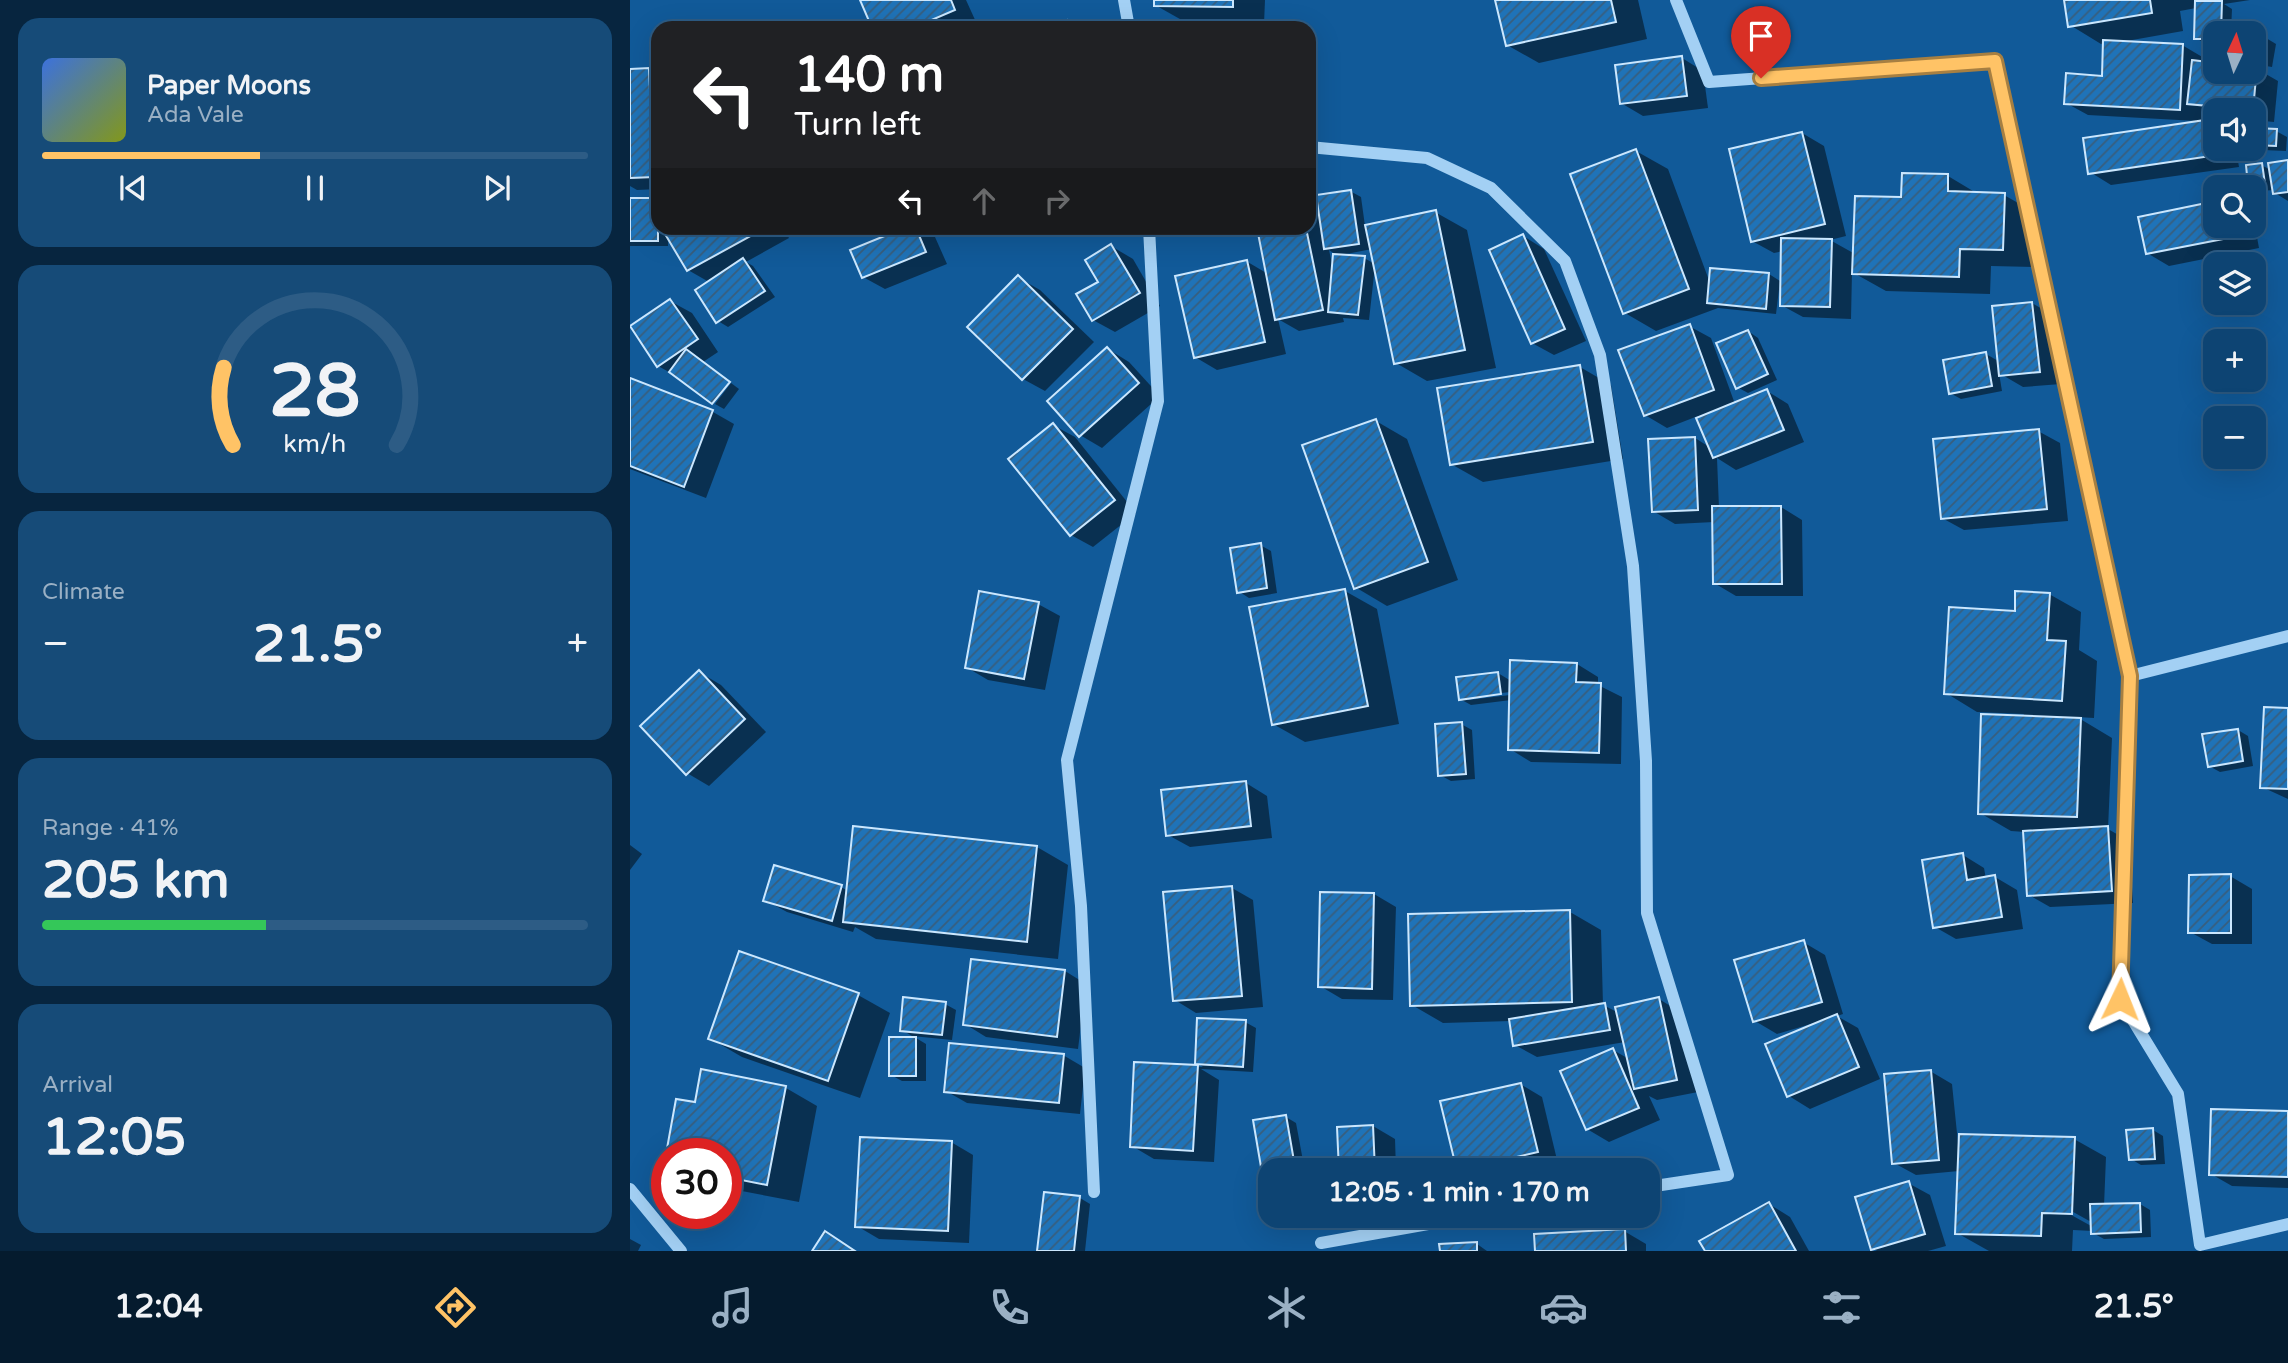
<!DOCTYPE html>
<meta charset="utf-8">
<style>
:root{--surface:#0d4473;--page:#164b78;--text:#f1f3f6;--muted:#9ab0c4;--line:#2d5c85;--accent:#ffc366}
body{margin:0;font-family:"Varela Round",sans-serif;background:var(--page);color:var(--text);height:100vh;display:flex;flex-direction:column;font-size:26px;white-space:nowrap}
*{box-sizing:border-box;margin:0}
p{font-size:23px;color:var(--muted)}
.icon{flex:none;width:38px;height:38px;fill:none;stroke:currentColor;stroke-width:2;stroke-linecap:round;stroke-linejoin:round}
.map{position:relative;flex:1;overflow:hidden}
.drawer{display:flex;flex-direction:column;gap:18px;padding:18px;background:#07253f;width:630px}
.drawer>*{flex:none}
.top-card{position:absolute;left:21px;top:21px;width:665px;height:214px;border-radius:21px;box-shadow:0 7px 28px #0002,0 0 0 2px var(--line);background:#202124;color:#fff;overflow:hidden}
.needle{width:46px;rotate:4deg}
.tools{position:absolute;left:1573px;top:21px;display:grid;gap:14px}
.tools a{display:grid;place-items:center;width:63px;height:63px;border-radius:14px;background:var(--surface);box-shadow:0 7px 28px #0002,0 0 0 2px var(--line);font-size:35px}
.speed{position:absolute;left:21px;top:1138px;display:flex;gap:14px;font-size:35px;font-weight:700;text-align:center}
.speed>*{display:grid;place-content:center;width:91px;height:91px;border-radius:50%;background:var(--surface);box-shadow:0 7px 28px #0002,0 0 0 2px var(--line);line-height:1}
.speed .limit{border:10px solid #d22;background:#fff;color:#111}
.pin{position:absolute;display:grid;place-items:center;width:60px;height:60px;color:#fff;margin:-72px -30px;border-radius:50% 50% 50% 0;rotate:-45deg;box-shadow:0 0 7px #0007}
.pin .icon{rotate:45deg}
.me{position:absolute;width:77px;margin:-38px;rotate:2deg;stroke-linejoin:round;filter:drop-shadow(0 0 5px #0008)}
.turn{display:flex;align-items:center;gap:24px;height:147px;padding:0 28px;font-size:32px}
.turn .icon{width:91px;height:91px;stroke-width:2.5}
.turn b{display:block;font-size:49px;line-height:60px}
.lanes{display:flex;align-items:center;height:66px;padding:0 28px;background:#0003;justify-content:center;gap:35px;direction:ltr}
.lanes .off{opacity:.35}
.big{font-size:52px;font-weight:700;line-height:1.1}
.drawer .tile{flex:1;display:flex;flex-direction:column;justify-content:center;gap:10px;min-width:0;padding:0 24px;border-radius:21px;background:var(--page)}
.drawer .dial{align-items:center;gap:0}
.dial svg{height:182px;overflow:visible;fill:none;stroke:var(--line);stroke-width:7;stroke-linecap:round;text-anchor:middle}
.dial text{fill:var(--text);stroke:none}
.song{display:flex;align-items:center;gap:21px}
.cover{width:84px;height:84px;border-radius:10px;background:linear-gradient(135deg,hsl(220 70% 55%),hsl(70 70% 35%))}
.played{height:7px;border-radius:4px;background:linear-gradient(90deg,var(--accent) 40%,var(--line) 40%)}
.keys{display:flex;justify-content:space-around;direction:ltr}
.heat{display:flex;justify-content:space-between;align-items:center;font-size:38px;direction:ltr}
.charge{height:10px;border-radius:5px;background:linear-gradient(90deg,#34c759 41%,var(--line) 0)}
.trip{position:absolute;left:628px;top:1158px;width:402px;height:70px;border-radius:21px;background:var(--surface);box-shadow:0 7px 28px #0002,0 0 0 2px var(--line);font-weight:700;line-height:70px;text-align:center}
.tabs{display:flex;height:112px;justify-content:space-around;align-items:center;background:#051b2e;color:var(--muted)}
.tabs .icon{width:49px;height:49px}
.tabs .active{color:var(--accent)}
.tabs b{font-size:32px;color:var(--text)}
main{display:flex;flex:1;min-height:0}
.map>svg:first-child{display:block}
.shadow{fill:#0007;fill-rule:evenodd}
.building{fill:url(#building-hatch);stroke:#cbe7fe;stroke-width:2}
.lines{fill:none;stroke-linecap:round;stroke-linejoin:round}
.minor{stroke:#a3d0f4;stroke-width:12}
.route-casing{stroke:#a67f42;stroke-width:18}
.route{stroke:#ffc366;stroke-width:12}
</style>
<main>
<section class="drawer">
<div class="tile">
<div class="song"><i class="cover"></i><div><b>Paper Moons</b><p>Ada Vale</p></div></div>
<div class="played"></div>
<div class="keys"><svg class="icon" aria-label="previous" viewBox="0 0 24 24"><path d="M18 5L8 12l10 7zM5 5v14"/></svg><svg class="icon" aria-label="pause" viewBox="0 0 24 24"><path d="M8 5v14M16 5v14"/></svg><svg class="icon" aria-label="next" viewBox="0 0 24 24"><path d="M6 5l10 7-10 7zM19 5v14"/></svg></div>
</div>
<div class="tile dial"><svg viewBox="0 0 100 80">
<path d="M14 69A42 42 0 1 1 86 69"/>
<path d="M14 69A42 42 0 0 1 10 35" stroke="#ffc366"/>
<text x="50" y="56" font-size="32" font-weight="700">28</text>
<text x="50" y="72" font-size="11">km/h</text>
</svg></div>
<div class="tile"><p>Climate</p>
<div class="heat"><a>−</a><b class="big">21.5°</b><a>+</a></div>
</div>
<div class="tile"><p>Range · 41%</p><b class="big">205 km</b><div class="charge"></div></div>
<div class="tile"><p>Arrival</p><b class="big">12:05</b></div>
</section>
<div class="map">
<svg width="1658" height="1251" viewBox="0 0 1658 1251">
<defs>
<pattern id="building-hatch" width="6" height="6" patternUnits="userSpaceOnUse" patternTransform="scale(1.75)"><rect width="6" height="6" fill="#1f73b8"/><path d="M-1 1l2-2M0 6l6-6M5 7l2-2" fill="none" stroke="#385e7d"/></pattern>
</defs>
<rect width="100%" height="100%" fill="#115a99"/>
<!-- shadow -->
<g class="shadow">
<path d="M232,0H336L346,22L332,28H244Z"/>
<path d="M526,0H635L634,24L557,23L525,5Z"/>
<path d="M867,0H1008L1017,39L909,63L877,45Z"/>
<path d="M1436,0H1620L1594,4L1602,9L1601,32L1609,33H1586V44H1576L1566,38V8L1550,11L1553,31L1491,42L1552,45L1574,58V63L1586,72H1624V69H1627L1648,81L1644,122L1624,120V110H1586V116L1572,110L1571,123L1582,121L1586,123V149H1606L1609,167L1481,185L1460,172L1567,121L1458,115L1436,103L1473,78L1475,43L1471,44L1440,25Z"/>
<path d="M1624,36L1636,38L1646,44L1642,67L1624,64Z"/>
<path d="M1052,58L1073,71L1078,108L1013,116L991,103Z"/>
<path d="M19,69L28,75V189L7,190L0,186V70Z"/>
<path d="M1624,129L1646,131L1657,137L1656,151L1633,150L1624,144Z"/>
<path d="M1172,133L1194,146L1216,236L1200,240L1225,254L1273,199L1318,176L1348,194L1374,195L1406,213L1404,267L1361,266L1360,294L1256,291L1222,272L1221,319L1173,317L1151,305L1153,251L1144,253L1122,241Z"/>
<path d="M1006,151L1038,169L1080,283L1139,274L1150,281L1146,314L1088,308L1026,331L995,313Z"/>
<path d="M1658,162V201L1645,193L1644,190L1630,191L1620,185L1631,165L1641,170Z"/>
<path d="M720,191L731,197L735,226L805,212L837,230L866,368L797,381L766,363L745,266L739,320L713,318L714,322L669,331L648,319L656,354L587,370L565,357L616,261L638,274L628,228H679V202L689,208ZM742,249L745,264L734,258L706,256ZM699,250L705,254L704,268H703Z"/>
<path d="M0,200H28V228H38V235L51,228H153L159,238L116,262L123,266L145,297L98,327L88,321L79,282L58,270L38,235V246H0Z"/>
<path d="M1624,221L1629,248L1539,266L1517,253L1586,226H1624Z"/>
<path d="M255,228H301L317,264L255,289L233,277L259,236Z"/>
<path d="M893,236L914,249L956,341L924,355L902,343Z"/>
<path d="M481,246L503,259L530,306L485,332L463,320Z"/>
<path d="M389,278L410,290L464,342L415,391L393,379L340,327Z"/>
<path d="M40,301L62,313L88,352L73,362L98,381L50,378L28,366Z"/>
<path d="M1402,303L1424,316L1431,384L1393,387L1369,373L1372,391L1331,399L1320,393L1356,354L1370,362Z"/>
<path d="M1059,326L1081,338L1105,404L1137,391L1158,404L1174,442L1106,470L1087,458L1089,508L1151,507L1172,520L1173,596H1106L1084,583V522L1045,524L1023,511L1065,438L1081,448L1068,416L1037,428L1015,415Z"/>
<path d="M1118,331L1128,338L1147,380L1118,393L1107,387Z"/>
<path d="M478,349L499,362L530,396L472,448L450,435Z"/>
<path d="M950,367L981,385L993,459L853,482L821,464Z"/>
<path d="M0,380L83,412L104,424L76,498L0,469Z"/>
<path d="M101,383L109,389L94,409L85,404Z"/>
<path d="M746,421L777,439L828,580L757,606L725,587Z"/>
<path d="M423,425L445,437L506,513L463,547L441,535Z"/>
<path d="M1408,431L1430,443L1438,521L1334,530L1312,518Z"/>
<path d="M630,545L641,551L647,593L619,598L608,591Z"/>
<path d="M715,591L747,609L769,724L675,742L643,724Z"/>
<path d="M1419,594L1451,612L1449,650L1467,661L1464,718L1447,717L1482,738L1478,829L1499,841L1503,903L1420,907L1399,895L1395,832L1381,831L1350,813L1394,714L1347,712L1316,693L1386,612Z"/>
<path d="M408,604L430,616L415,690L358,680L336,667Z"/>
<path d="M947,664L968,677V685L992,697L991,764L901,762L880,749L881,700L841,705L830,699L868,673L881,681ZM880,692V695L838,700V697Z"/>
<path d="M69,672L91,685L136,732L79,786L57,773Z"/>
<path d="M1658,710V799L1632,787Z"/>
<path d="M831,724L842,730L845,779L821,781L810,775Z"/>
<path d="M1608,730L1618,736L1623,766L1590,772L1579,766Z"/>
<path d="M616,783L637,796L642,838L560,847L538,835Z"/>
<path d="M0,845L12,854L0,870Z"/>
<path d="M407,847L438,865L428,959L246,939L225,927L223,932L157,912L135,900L211,887L218,891Z"/>
<path d="M1333,855L1354,868L1356,879L1365,877L1387,890L1393,929L1326,939L1305,927Z"/>
<path d="M1600,876L1622,889V944H1582L1560,932Z"/>
<path d="M602,888L623,900L633,1007L566,1013L545,1000Z"/>
<path d="M692,894H744L766,907L763,1000L712,999L690,986Z"/>
<path d="M940,912L971,930L973,1005L989,1013L1029,999L1050,1012L1068,1092L1027,1100L1019,1096L1030,1120L979,1142L957,1129L983,1050L999,1059L995,1042L907,1057L885,1045L881,1021L813,1023L782,1005Z"/>
<path d="M1173,942L1195,955L1213,1014L1207,1016L1228,1028L1250,1079L1180,1109L1159,1096L1184,1023L1147,1034L1125,1021Z"/>
<path d="M435,971L456,984L448,1049L356,1037L335,1024Z"/>
<path d="M228,995L260,1013L230,1098L112,1057L81,1039Z"/>
<path d="M315,1004L326,1010L322,1040L282,1036L272,1030Z"/>
<path d="M615,1022L626,1028L623,1072L571,1069L589,1080L584,1162L524,1159L502,1146L506,1064L573,1067L567,1063Z"/>
<path d="M286,1038L296,1044V1081H272L261,1075Z"/>
<path d="M433,1055L455,1068L450,1114L337,1103L316,1091Z"/>
<path d="M72,1071L156,1088L187,1106L169,1202L96,1188V1153H38L48,1101L66,1104Z"/>
<path d="M1300,1071L1322,1084L1328,1143L1444,1139L1476,1157L1474,1206L1510,1204L1520,1210L1521,1237L1474,1239L1463,1233V1231L1443,1230L1442,1251H1359L1327,1233L1329,1171L1286,1175L1264,1163ZM1436,1208L1463,1223V1227L1434,1211Z"/>
<path d="M890,1084L912,1097L928,1164L899,1171L829,1170Z"/>
<path d="M1658,1113V1188L1602,1186L1581,1174Z"/>
<path d="M656,1117L666,1123L674,1166L642,1171L633,1166Z"/>
<path d="M743,1126L765,1139L766,1171H711Z"/>
<path d="M1523,1130L1533,1136L1535,1164L1511,1165L1501,1159Z"/>
<path d="M321,1142L343,1155L339,1243L249,1239L227,1226Z"/>
<path d="M1278,1183L1300,1195L1316,1246L1298,1251H1247L1243,1249Z"/>
<path d="M450,1198L460,1204L455,1251H409Z"/>
<path d="M1139,1204L1160,1217L1179,1251H1077Z"/>
<path d="M994,1231L1016,1244V1251H907Z"/>
<path d="M0,1239L11,1245L8,1251H0Z"/>
<path d="M847,1244L857,1251H811Z"/>
</g>
<!-- building -->
<g class="building">
<path d="M230,0H321L325,10L283,28H242Z"/>
<path d="M524,0H603V7L524,6Z"/>
<path d="M865,0H981L986,22L876,46Z"/>
<path d="M1434,0H1520L1522,13L1438,27Z"/>
<path d="M1565,1H1592L1591,33H1586V39H1564Z"/>
<path d="M437,20L439,28H412Z"/>
<path d="M1624,34L1636,36L1631,62L1624,61Z"/>
<path d="M1473,40L1553,44L1550,110L1434,104L1436,73L1472,76Z"/>
<path d="M1052,56L1057,96L990,104L985,65Z"/>
<path d="M1562,60L1586,63V72H1624V67H1627L1623,110L1557,104Z"/>
<path d="M19,68L24,177L0,178V69Z"/>
<path d="M1582,119L1588,155L1458,174L1453,138Z"/>
<path d="M1624,128L1647,129L1646,146L1624,145Z"/>
<path d="M1172,132L1195,224L1121,242L1099,149Z"/>
<path d="M1006,149L1059,289L993,314L940,174Z"/>
<path d="M1658,160V192L1643,194L1638,163Z"/>
<path d="M1632,163L1635,184L1618,186L1616,165Z"/>
<path d="M1272,173L1318,174V191L1375,193L1373,250L1330,249L1329,277L1222,274L1225,196L1271,197Z"/>
<path d="M721,190L729,244L694,249L686,195Z"/>
<rect x="0" y="198" width="28" height="43"/>
<path d="M1586,201V226H1607L1609,236L1516,254L1508,217Z"/>
<path d="M806,210L835,350L764,364L735,225Z"/>
<path d="M47,228H135L57,271L35,234Z"/>
<path d="M253,228H286L296,252L232,278L220,250L257,235Z"/>
<path d="M627,228H676L693,310L645,320Z"/>
<path d="M893,234L935,329L901,344L859,250Z"/>
<path d="M1151,238L1202,239L1200,307L1150,306Z"/>
<path d="M481,244L510,293L462,321L446,294L468,282L455,260Z"/>
<path d="M703,254L735,256L728,315L698,312Z"/>
<path d="M113,258L135,291L86,323L65,290Z"/>
<path d="M617,260L635,342L564,358L545,276Z"/>
<path d="M1080,268L1139,273L1136,309L1077,303Z"/>
<path d="M388,275L443,329L392,380L337,327Z"/>
<path d="M40,299L68,339L27,367L0,326Z"/>
<path d="M1402,302L1410,372L1369,376L1362,306Z"/>
<path d="M1060,324L1084,390L1014,416L988,350Z"/>
<path d="M1118,330L1138,374L1106,389L1086,343Z"/>
<path d="M477,347L509,383L449,437L417,401Z"/>
<path d="M56,349L100,382L82,404L39,372Z"/>
<path d="M1356,352L1362,386L1319,394L1313,360Z"/>
<path d="M950,365L963,442L820,465L807,388Z"/>
<path d="M0,378L83,410L54,487L0,466Z"/>
<path d="M1137,389L1154,430L1083,458L1066,418Z"/>
<path d="M746,419L798,562L724,589L672,445Z"/>
<path d="M423,423L485,500L440,536L378,459Z"/>
<path d="M1409,429L1417,509L1311,519L1303,439Z"/>
<path d="M1065,437L1068,510L1022,512L1018,439Z"/>
<path d="M1082,506H1151L1152,584H1083Z"/>
<path d="M631,543L637,588L607,593L600,548Z"/>
<path d="M715,589L738,706L642,725L619,607Z"/>
<path d="M349,591L409,602L394,679L335,668Z"/>
<path d="M1385,591L1420,593L1417,640L1436,641L1432,701L1314,694L1319,607L1385,611Z"/>
<path d="M880,660L947,663L946,682L971,683L969,753L878,750Z"/>
<path d="M69,670L115,719L56,775L10,726Z"/>
<path d="M868,672L871,694L829,700L826,677Z"/>
<path d="M1634,707L1658,708V789L1630,788Z"/>
<path d="M1351,714L1451,718L1447,817L1348,814Z"/>
<path d="M832,722L836,774L808,776L805,724Z"/>
<path d="M1608,729L1613,761L1578,767L1572,734Z"/>
<path d="M616,781L621,826L536,836L531,790Z"/>
<path d="M223,826L407,846L397,942L213,922Z"/>
<path d="M1478,826L1482,891L1397,896L1393,831Z"/>
<path d="M1333,853L1337,880L1365,875L1372,917L1303,928L1292,860Z"/>
<path d="M144,865L212,885L202,921L133,901Z"/>
<path d="M1601,874V933H1558L1559,875Z"/>
<path d="M602,886L612,996L543,1001L533,892Z"/>
<path d="M690,892L744,893L742,989L688,987Z"/>
<path d="M940,910L942,1002L780,1006L778,914Z"/>
<path d="M1174,940L1192,1002L1123,1022L1104,960Z"/>
<path d="M109,951L229,993L198,1081L78,1039Z"/>
<path d="M341,959L435,970L427,1037L333,1025Z"/>
<path d="M273,997L316,1002L312,1035L270,1031Z"/>
<path d="M1029,997L1047,1080L1004,1089L985,1007Z"/>
<path d="M975,1003L980,1030L883,1046L879,1019Z"/>
<path d="M1207,1014L1229,1067L1157,1097L1135,1044Z"/>
<path d="M567,1018L616,1020L613,1067L565,1064Z"/>
<rect x="259" y="1037" width="27" height="39"/>
<path d="M319,1043L434,1054L429,1103L314,1092Z"/>
<path d="M983,1048L1009,1108L956,1130L930,1071Z"/>
<path d="M504,1062L568,1065L563,1151L500,1147Z"/>
<path d="M71,1069L156,1086L137,1185L96,1177V1153H37V1166L34,1165L46,1099L65,1102Z"/>
<path d="M1301,1070L1309,1160L1262,1164L1254,1074Z"/>
<path d="M891,1083L908,1152L827,1171L810,1101Z"/>
<path d="M1581,1109L1658,1111V1177L1579,1175Z"/>
<path d="M656,1115L664,1161L631,1167L623,1120Z"/>
<path d="M743,1125L745,1171H709L707,1127Z"/>
<path d="M1523,1128L1525,1159L1499,1160L1496,1130Z"/>
<path d="M1329,1134L1445,1137L1442,1214L1412,1213L1411,1236L1325,1234Z"/>
<path d="M230,1137L322,1141L318,1231L225,1227Z"/>
<path d="M1279,1181L1295,1234L1241,1250L1225,1197Z"/>
<path d="M414,1192L450,1196L444,1251H407Z"/>
<path d="M1139,1202L1166,1251H1075L1069,1241Z"/>
<path d="M1510,1203L1511,1232L1461,1234L1460,1204Z"/>
<path d="M995,1229L996,1251H905L904,1234Z"/>
<path d="M195,1231L225,1251H182Z"/>
<path d="M847,1242V1251H810L809,1244Z"/>
</g>
<g class="lines">
<!-- minor -->
<g class="minor">
<path d="M494,0L499,28"/>
<path d="M1046,0L1079,82L1365,61L1500,676L1490,999L1548,1094L1570,1245L1658,1224"/>
<path d="M679,147L797,158L861,188L935,261L970,355L1003,566L1016,761L1017,913L1098,1175L1018,1187"/>
<path d="M1500,676L1658,636"/>
<path d="M0,1189L51,1251"/>
<path d="M464,1192L451,906L437,760L528,401L519,228"/>
<path d="M691,1243L843,1216"/>
</g>
</g>
<g class="lines">
<defs>
<path id="route" d="M1131,78L1365,61L1500,676L1490,999"/>
</defs>
<!-- route casing -->
<use href="#route" class="route-casing"/>
<!-- route -->
<use href="#route" class="route"/>
</g>
</svg>
<div class="tools">
<a><svg class="needle" viewBox="-14 -14 28 28"><path d="M0-13l5 13h-10z" fill="#e53935"/><path d="M0 13l5-13h-10z" fill="#9ab0c4"/></svg></a>
<a><svg class="icon" aria-label="sound" viewBox="0 0 24 24"><path d="M4 9h4l5-4v14l-5-4H4zM17 9q2 3 0 6"/></svg></a>
<a><svg class="icon" aria-label="search" viewBox="0 0 24 24"><circle cx="10" cy="10" r="6"/><path d="M15 15l6 6"/></svg></a>
<a><svg class="icon" aria-label="layers" viewBox="0 0 24 24"><path d="M12 4l9 5-9 5-9-5zM3 14l9 5 9-5"/></svg></a>
<a>+</a>
<a>−</a>
</div>
<div class="speed"><div class="limit">30</div></div>
<div class="pin" style="left:1131px;top:78px;background:#d93025"><svg class="icon" aria-label="arrive" viewBox="0 0 24 24"><path d="M6 21V4h12l-3 4 3 4H6"/></svg></div>
<svg class="me" style="left:1490px;top:999px" viewBox="-20 -20 40 40"><path d="M0-17L14 15 0 8-14 15z" fill="#ffc366" stroke="#fff" stroke-width="4"/></svg>
<div class="trip">12:05 · 1 min · 170 m</div>
<div class="top-card">
<div class="turn"><svg class="icon" aria-label="left" viewBox="0 0 24 24"><path d="M17 20v-9H6M10 6l-5 5 5 5"/></svg><div><b>140 m</b>Turn left</div></div>
<div class="lanes"><svg class="icon" aria-label="left" viewBox="0 0 24 24"><path d="M17 20v-9H6M10 6l-5 5 5 5"/></svg><svg class="icon off" aria-label="ahead" viewBox="0 0 24 24"><path d="M12 20V5M6 11l6-6 6 6"/></svg><svg class="icon off" aria-label="right" viewBox="0 0 24 24"><path d="M7 20v-9h11M14 6l5 5-5 5"/></svg></div>
</div>
</div>
</main>
<nav class="tabs">
<b>12:04</b>
<svg class="icon active" aria-label="directions" viewBox="0 0 24 24"><path d="M12 3l9 9-9 9-9-9zM9 14v-3h6M13 9l2 2-2 2"/></svg>
<svg class="icon" aria-label="music" viewBox="0 0 24 24"><path d="M9 18V5l10-2v13"/><circle cx="6" cy="18" r="3"/><circle cx="16" cy="16" r="3"/></svg>
<svg class="icon" aria-label="phone" viewBox="0 0 24 24"><path d="M5 4h4l2 5-3 2q2 4 5 5l2-3 5 2v4C11 20 4 13 5 4z"/></svg>
<svg class="icon" aria-label="climate" viewBox="0 0 24 24"><path d="M12 3v18M4 7l16 10M4 17L20 7"/></svg>
<svg class="icon" aria-label="car" viewBox="0 0 24 24"><path d="M5 17H2v-5l4-1 3-4h7l3 4 3 1v5h-3M9 17h6M6 11h13"/><circle cx="7" cy="17" r="2"/><circle cx="17" cy="17" r="2"/></svg>
<svg class="icon" aria-label="filters" viewBox="0 0 24 24"><path d="M4 7h16M4 17h16"/><circle cx="9" cy="7" r="2"/><circle cx="15" cy="17" r="2"/></svg>
<b>21.5°</b>
</nav>
